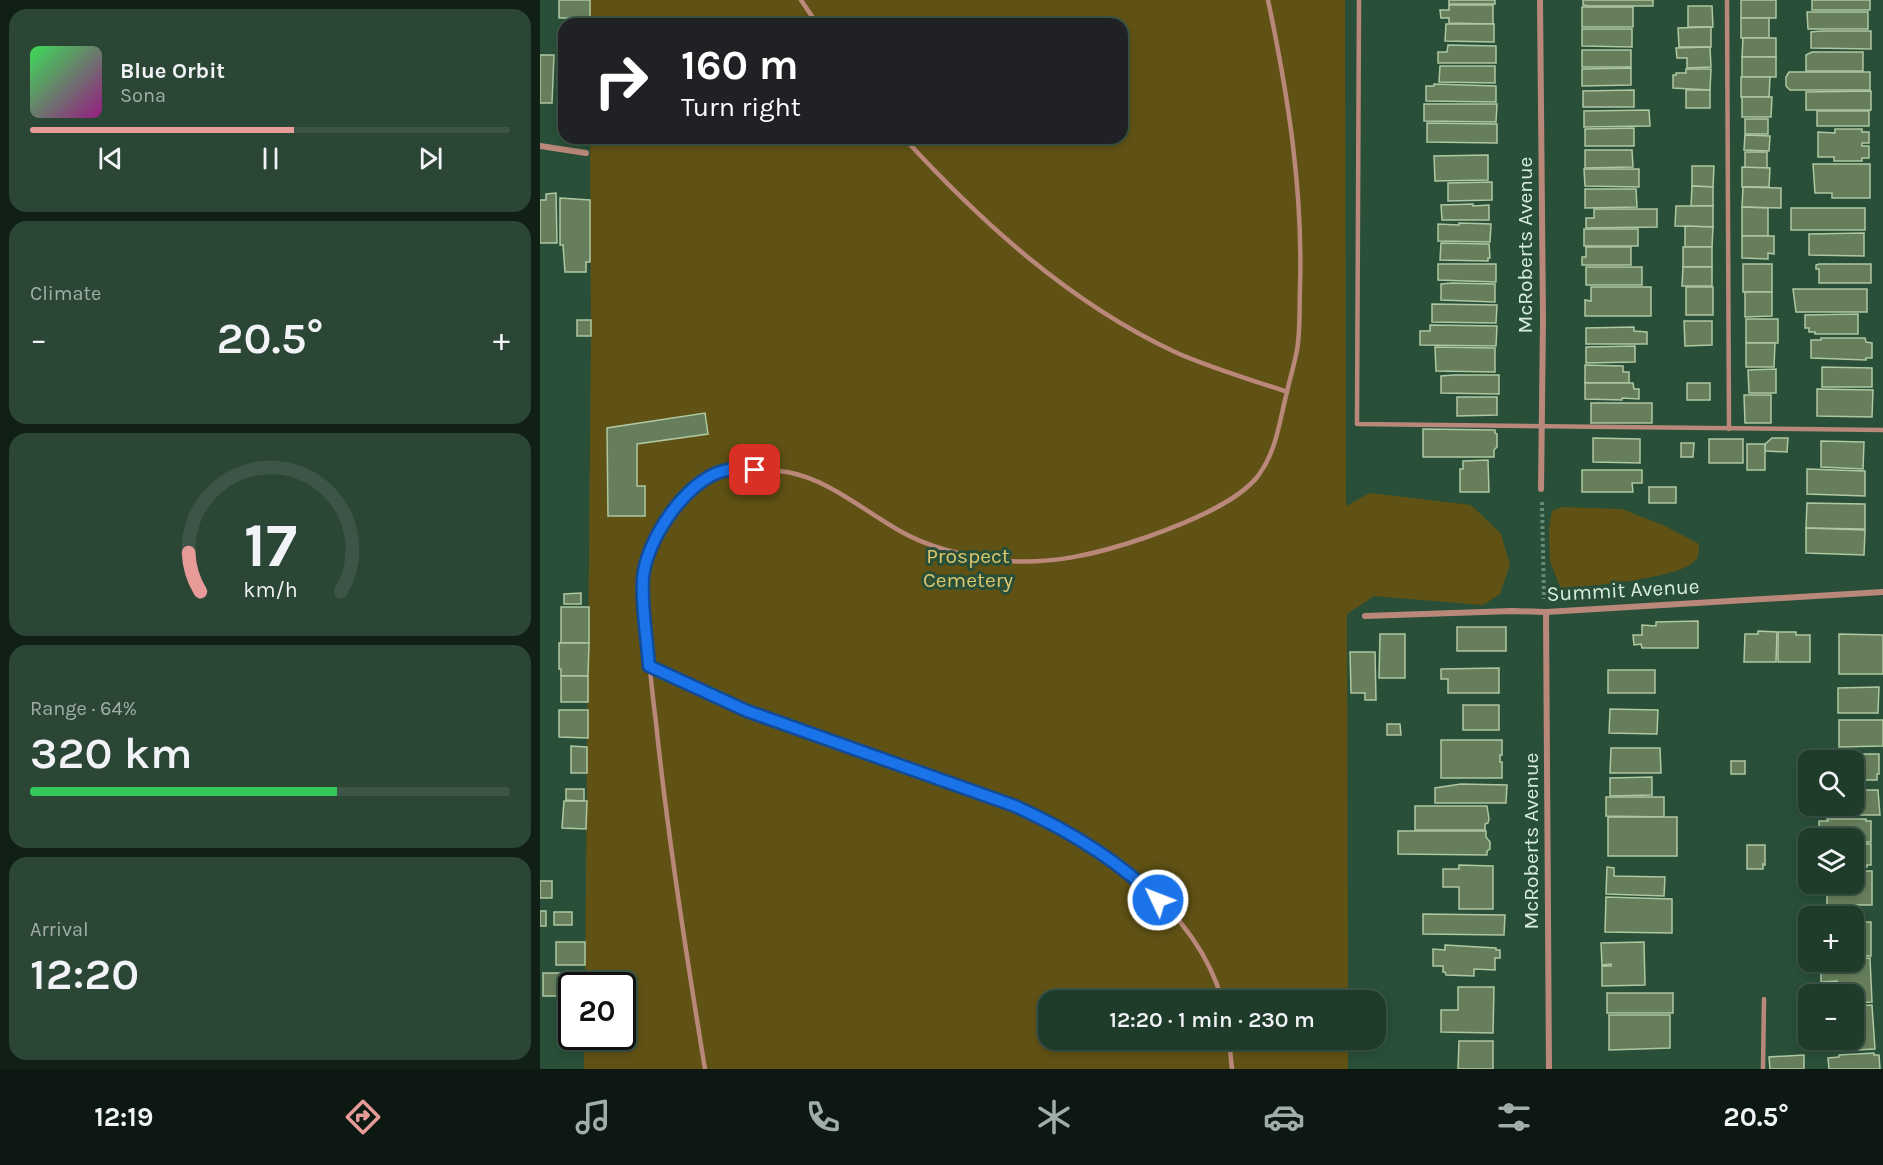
<!DOCTYPE html>
<meta charset="utf-8">
<style>
:root{--surface:#1f3b2a;--page:#2c4636;--text:#f1f3f6;--muted:#a1ada8;--line:#3c5547;--accent:#e69b98}
body{margin:0;font-family:Karla,sans-serif;background:var(--page);color:var(--text);height:100vh;display:flex;flex-direction:column;font-size:22px;white-space:nowrap}
*{box-sizing:border-box;margin:0}
p{font-size:20px;color:var(--muted)}
.icon{flex:none;width:33px;height:33px;fill:none;stroke:currentColor;stroke-width:2;stroke-linecap:round;stroke-linejoin:round}
.map{position:relative;flex:1;overflow:hidden}
.drawer{display:flex;flex-direction:column;gap:9px;padding:9px;background:#112017;width:540px}
.drawer>*{flex:none}
.hud{position:absolute;left:18px;top:18px;width:570px;height:126px;border-radius:18px;box-shadow:0 3px 9px #0003,0 0 0 2px var(--line);background:#202124;color:#fff;overflow:hidden}
.controls{position:absolute;left:1258px;top:750px;display:grid;gap:12px}
.controls a{display:grid;place-items:center;width:66px;height:66px;border-radius:12px;background:var(--surface);box-shadow:0 3px 9px #0003,0 0 0 2px var(--line);font-size:30px}
.speed{position:absolute;left:18px;top:972px;display:flex;gap:12px;font-size:30px;font-weight:700;text-align:center}
.speed>*{display:grid;place-content:center;width:78px;height:78px;border-radius:50%;background:var(--surface);box-shadow:0 3px 9px #0003,0 0 0 2px var(--line);line-height:1}
.speed .limit{border:3px solid #111;border-radius:9px;background:#fff;color:#111}
.pin{position:absolute;display:grid;place-items:center;width:51px;height:51px;color:#fff;margin:-26px;border-radius:12px;box-shadow:0 3px 9px #0006}
.me{position:absolute;width:66px;margin:-33px;rotate:313deg;stroke-linejoin:round;filter:drop-shadow(0 0 4px #0008)}
.turn{display:flex;align-items:center;gap:21px;height:126px;padding:0 24px;font-size:27px}
.turn .icon{width:78px;height:78px;stroke-width:2.5}
.turn b{display:block;font-size:42px;line-height:51px}
.big{font-size:45px;font-weight:600;line-height:1.1}
.drawer .tile{flex:1;display:flex;flex-direction:column;justify-content:center;gap:9px;min-width:0;padding:0 21px;border-radius:18px;background:var(--page)}
.drawer .dial{align-items:center;gap:0}
.dial svg{height:156px;overflow:visible;fill:none;stroke:var(--line);stroke-width:7;stroke-linecap:round;text-anchor:middle}
.dial text{fill:var(--text);stroke:none}
.song{display:flex;align-items:center;gap:18px}
.cover{width:72px;height:72px;border-radius:9px;background:linear-gradient(135deg,hsl(130 70% 55%),hsl(310 70% 35%))}
.played{height:6px;border-radius:3px;background:linear-gradient(90deg,var(--accent) 55%,var(--line) 55%)}
.keys{display:flex;justify-content:space-around;direction:ltr}
.heat{display:flex;justify-content:space-between;align-items:center;font-size:33px;direction:ltr}
.charge{height:9px;border-radius:4px;background:linear-gradient(90deg,#34c759 64%,var(--line) 0)}
.trip{position:absolute;left:498px;top:990px;width:348px;height:60px;border-radius:18px;background:var(--surface);box-shadow:0 3px 9px #0003,0 0 0 2px var(--line);font-weight:600;line-height:60px;text-align:center}
.menu{display:flex;height:96px;justify-content:space-around;align-items:center;background:#0c1811;color:var(--muted)}
.menu .icon{width:42px;height:42px}
.menu .current{color:var(--accent)}
.menu b{font-size:27px;color:var(--text)}
main{display:flex;flex:1;min-height:0}
.map>svg:first-child{display:block}
.green{fill:#605214}
.building{fill:#667e5b;stroke:#aec8a2;stroke-width:1.5}
.lines{fill:none;stroke-linecap:round;stroke-linejoin:round}
.path{stroke:#698975;stroke-width:4;stroke-dasharray:3 3;stroke-linecap:butt}
.service{stroke:#ba887a;stroke-width:4.5}
.minor{stroke:#ba887a;stroke-width:6}
.route-casing{stroke:#114b97;stroke-width:15}
.route{stroke:#1a73e8;stroke-width:10}
.labels{text-anchor:middle;dominant-baseline:central;stroke-width:6;stroke-linejoin:round;paint-order:stroke}
.street-label{font-size:21px;fill:#d8edde;stroke:#294f38}
.park-label{font-size:21px;fill:#ddc66b;stroke:#294f38}
</style>
<main>
<section class="drawer">
<div class="tile">
<div class="song"><i class="cover"></i><div><b>Blue Orbit</b><p>Sona</p></div></div>
<div class="played"></div>
<div class="keys"><svg class="icon" aria-label="previous" viewBox="0 0 24 24"><path d="M18 5L8 12l10 7zM5 5v14"/></svg><svg class="icon" aria-label="pause" viewBox="0 0 24 24"><path d="M8 5v14M16 5v14"/></svg><svg class="icon" aria-label="next" viewBox="0 0 24 24"><path d="M6 5l10 7-10 7zM19 5v14"/></svg></div>
</div>
<div class="tile"><p>Climate</p>
<div class="heat"><a>−</a><b class="big">20.5°</b><a>+</a></div>
</div>
<div class="tile dial"><svg viewBox="0 0 100 80">
<path d="M14 69A42 42 0 1 1 86 69"/>
<path d="M14 69A42 42 0 0 1 8 49" stroke="#e69b98"/>
<text x="50" y="56" font-size="32" font-weight="700">17</text>
<text x="50" y="72" font-size="11">km/h</text>
</svg></div>
<div class="tile"><p>Range · 64%</p><b class="big">320 km</b><div class="charge"></div></div>
<div class="tile"><p>Arrival</p><b class="big">12:20</b></div>
</section>
<div class="map">
<svg width="1343" height="1069" viewBox="0 0 1343 1069">
<rect width="100%" height="100%" fill="#294f38"/>
<!-- green -->
<g class="green">
<path d="M50,0H805L806,506L830,493L931,505L961,534L970,565L960,594L943,605L834,596L807,614L808,1000H508V1040H808V1069H44V1037L82,1036V986L45,985L51,336L50,138H582V24H50Z"/>
<path d="M1022,507L1082,509L1125,526L1159,544C1159,548 1159,555 1157,558C1146,579 1045,586 1021,589L1010,561L1009,529L1012,511Z"/>
</g>
<!-- building -->
<g class="building">
<rect x="19" y="0" width="31" height="18"/>
<rect x="909" y="0" width="46" height="4"/>
<path d="M1043,0H1113V6H1049L1043,5Z"/>
<rect x="1201" y="0" width="35" height="18"/>
<rect x="1272" y="0" width="58" height="10"/>
<path d="M909,5H953V24L909,23V18H901L900,10H909Z"/>
<path d="M1148,6H1172L1173,27H1148Z"/>
<rect x="1042" y="7" width="51" height="20"/>
<path d="M1267,12H1328V29H1268Z"/>
<rect x="1201" y="18" width="28" height="20"/>
<path d="M906,24H954V42L905,41Z"/>
<path d="M1171,27V47H1139L1138,28Z"/>
<path d="M1042,29H1092V47L1042,46Z"/>
<path d="M1281,31H1331V49L1271,48V32Z"/>
<path d="M1203,38H1236V57H1202Z"/>
<path d="M908,45L956,46V63H898V52H907Z"/>
<path d="M1170,47L1171,67L1147,68V58H1137L1136,48Z"/>
<rect x="1042" y="50" width="49" height="17"/>
<path d="M1272,52H1323V71H1266V55Z"/>
<path d="M0,55H14L12,103H0Z"/>
<rect x="1202" y="57" width="34" height="20"/>
<path d="M900,66H955V83L899,82Z"/>
<path d="M1091,68V85L1042,86V69Z"/>
<path d="M1146,69H1171L1170,90L1133,88V75H1136V73H1146Z"/>
<path d="M1249,72H1330V90H1250L1246,86V77Z"/>
<path d="M1201,77H1230L1229,97H1201Z"/>
<path d="M894,84L956,86V102L886,101V86H894Z"/>
<path d="M1094,90V107H1043V91Z"/>
<rect x="1146" y="90" width="24" height="18"/>
<path d="M1331,91V110H1266V92Z"/>
<path d="M1202,97H1232L1231,117H1202Z"/>
<path d="M884,104H957L956,122L884,121Z"/>
<path d="M1109,110L1110,126L1044,127V111Z"/>
<rect x="1277" y="111" width="52" height="15"/>
<rect x="1205" y="119" width="23" height="15"/>
<path d="M887,123L957,124V143L887,142Z"/>
<path d="M1094,128V146H1045V129Z"/>
<path d="M1295,129H1322V132H1329V143H1322V146H1329V158H1322V161H1294V157H1278V132L1295,133Z"/>
<path d="M1205,135L1230,136L1229,151L1204,150Z"/>
<path d="M1045,150H1092L1093,167L1045,168Z"/>
<rect x="1205" y="152" width="22" height="16"/>
<path d="M948,155V180L895,181L894,156Z"/>
<path d="M1273,164H1330V198H1292V193H1275Z"/>
<path d="M1152,166H1174L1173,187L1152,186Z"/>
<path d="M1202,167L1230,168L1229,187H1202Z"/>
<path d="M1044,169H1099V187L1045,186Z"/>
<path d="M952,182V200L908,201V183Z"/>
<path d="M1152,186L1173,187V206H1151Z"/>
<path d="M1203,187L1241,188V208L1202,207Z"/>
<path d="M1045,189H1096L1097,207L1045,208Z"/>
<path d="M16,193L17,243H0V200H6V194Z"/>
<path d="M20,198L50,200V262H46V272H25L23,245H20Z"/>
<path d="M933,204V206L949,205V220H902L901,205Z"/>
<path d="M1136,206H1173V227L1135,226Z"/>
<path d="M1202,207L1228,208V236H1202Z"/>
<rect x="1251" y="208" width="74" height="22"/>
<path d="M1054,209H1117V227L1046,228V218H1054Z"/>
<path d="M919,223L951,224L950,242L898,241V224L919,225Z"/>
<path d="M1145,226L1173,227L1172,247H1145Z"/>
<rect x="1044" y="229" width="54" height="17"/>
<path d="M1324,233V256L1269,255V234Z"/>
<path d="M1202,236H1234V254L1228,253V259L1202,258Z"/>
<path d="M901,243L949,244L950,258H948V261L900,260Z"/>
<path d="M1046,247H1091V265H1042V257H1046Z"/>
<rect x="1143" y="247" width="29" height="20"/>
<path d="M898,264H956V282L898,280Z"/>
<rect x="1203" y="264" width="29" height="28"/>
<path d="M1279,264H1331V283H1279V269H1276V265Z"/>
<rect x="1046" y="267" width="56" height="18"/>
<path d="M1143,267H1172V286H1142Z"/>
<path d="M912,283L955,284V302L901,300V284Z"/>
<path d="M1051,287H1111V316H1045V300L1051,301Z"/>
<rect x="1146" y="287" width="27" height="28"/>
<path d="M1253,289H1327V312H1256Z"/>
<path d="M1205,292H1232V316L1205,317Z"/>
<path d="M892,304L957,305L956,323L892,322Z"/>
<path d="M1318,314V334H1275V332H1269V328H1265V315Z"/>
<rect x="1206" y="319" width="32" height="24"/>
<rect x="37" y="320" width="14" height="16"/>
<path d="M1144,321H1172V345L1145,346Z"/>
<path d="M890,325L957,326L956,346L880,345V331H890Z"/>
<path d="M1094,327V331L1107,332V344H1046V328Z"/>
<path d="M1281,338H1325L1326,342L1332,343V358H1326V360L1271,358V340H1281Z"/>
<path d="M1206,343H1235L1234,367H1206Z"/>
<path d="M1095,346V362L1046,363V347Z"/>
<path d="M895,347L955,348V372L896,371Z"/>
<path d="M1045,365L1083,366V372H1089V383H1045Z"/>
<path d="M1282,367L1332,368V387H1282Z"/>
<path d="M1236,369V393H1209L1208,370Z"/>
<path d="M914,375H959V394L901,393V376Z"/>
<path d="M1045,383H1093L1094,389H1099V399L1082,398V400L1045,399Z"/>
<rect x="1147" y="383" width="23" height="17"/>
<path d="M1277,389L1333,390L1332,417L1277,416Z"/>
<path d="M1204,395H1231V423H1205Z"/>
<path d="M917,397H957V415L917,416Z"/>
<rect x="1051" y="403" width="61" height="20"/>
<path d="M165,413L168,434L97,444V486H105V516H68L67,428Z"/>
<path d="M883,429L955,430V433L957,434V447L954,450V457H883Z"/>
<path d="M1053,438L1100,439V463L1053,462Z"/>
<path d="M1232,438H1248L1247,452L1225,451V444Z"/>
<rect x="1169" y="439" width="34" height="24"/>
<path d="M1281,441L1324,442L1323,469L1281,467Z"/>
<path d="M1141,443H1154L1153,457H1141Z"/>
<rect x="1207" y="444" width="18" height="26"/>
<path d="M948,460L949,492H920V469H923V461Z"/>
<path d="M1267,469L1325,471V496L1267,494Z"/>
<path d="M1042,470H1102V483H1092L1093,492H1042Z"/>
<rect x="1109" y="487" width="27" height="16"/>
<path d="M1267,503L1325,504V529L1266,528Z"/>
<path d="M1266,528L1325,530L1324,555L1266,553Z"/>
<path d="M41,593V604H24V594Z"/>
<rect x="21" y="607" width="28" height="36"/>
<path d="M1158,621V648H1102L1101,644L1094,645L1093,635H1102V625L1116,626V622Z"/>
<rect x="917" y="627" width="49" height="24"/>
<path d="M1218,631L1237,632L1236,662H1204L1205,634H1218Z"/>
<path d="M1238,632H1256V635H1270V662H1238Z"/>
<path d="M840,634H865V678H839Z"/>
<path d="M1299,634L1343,635V674H1299Z"/>
<path d="M19,643H49L48,676H21V669H19Z"/>
<path d="M810,652H835L836,700H825V693H811Z"/>
<path d="M959,668V693H908V679H901V669Z"/>
<rect x="1068" y="670" width="47" height="23"/>
<rect x="21" y="676" width="27" height="26"/>
<path d="M1339,687L1338,713H1298V688Z"/>
<rect x="923" y="705" width="36" height="25"/>
<path d="M1070,709L1118,710L1117,734L1069,733Z"/>
<path d="M19,710H48V738L19,737Z"/>
<path d="M1299,720H1343V746L1299,747Z"/>
<path d="M847,724H860L861,735H847Z"/>
<path d="M901,740H962V755H960V762H962V778H901Z"/>
<path d="M31,746L47,747V773H31Z"/>
<path d="M1071,748H1120L1121,773H1070Z"/>
<path d="M1298,754H1339V774H1337V780H1314V760H1298Z"/>
<rect x="1191" y="761" width="14" height="13"/>
<path d="M1112,777V795L1070,796V778Z"/>
<path d="M921,784L967,785L966,803H895V788Z"/>
<path d="M26,789H44V801L26,800Z"/>
<path d="M1314,790H1338L1340,815H1299V806H1314Z"/>
<path d="M1066,797H1124V817L1066,816Z"/>
<path d="M24,801H47L46,829L22,828Z"/>
<path d="M875,806H947L949,819L948,823L945,824V830H875Z"/>
<rect x="1068" y="817" width="69" height="39"/>
<path d="M1287,819H1326V821H1331V842H1326V844H1331V865H1327V867H1314V838H1279V821H1288Z"/>
<path d="M858,831H946V837L950,842V849L947,851V855L858,854Z"/>
<path d="M1207,845H1225V865L1223,864V869H1207Z"/>
<path d="M919,865L953,866V909H919V887H903V869H919Z"/>
<path d="M1067,867L1074,868V876L1125,877L1124,896L1066,894Z"/>
<path d="M1314,871H1332V905H1287V884H1314Z"/>
<rect x="0" y="881" width="12" height="17"/>
<path d="M1066,897L1132,899V933L1065,932Z"/>
<rect x="0" y="911" width="6" height="15"/>
<rect x="14" y="912" width="18" height="13"/>
<path d="M883,914L965,915L964,935L883,934Z"/>
<rect x="1314" y="922" width="17" height="34"/>
<rect x="16" y="942" width="29" height="23"/>
<path d="M1104,942L1105,985L1062,986V966H1071V964L1062,965L1061,943Z"/>
<path d="M905,945L956,948V950H960V958H955V970L934,969V976L906,975L905,972H903V966H893V949L905,950Z"/>
<path d="M1330,958L1332,1002L1314,1003V994H1297V981L1281,982V970H1284V962H1314V959Z"/>
<path d="M3,973H33L32,996H3Z"/>
<path d="M918,987H954L953,1033L901,1032V1010H918Z"/>
<rect x="1067" y="993" width="66" height="20"/>
<path d="M1332,1005L1335,1049L1299,1051L1298,1040H1314V1006Z"/>
<path d="M1069,1015H1130V1048L1069,1050Z"/>
<path d="M919,1041H953V1069H918Z"/>
<path d="M1334,1053V1055H1339L1340,1069H1289L1288,1058L1299,1057V1055Z"/>
<path d="M1264,1055V1069H1230L1229,1057Z"/>
</g>
<g class="lines">
<!-- path -->
<path class="path" d="M1002,502L1004,599"/>
<!-- service -->
<g class="service">
<path d="M261,0L277,24"/>
<path d="M819,0L817,424L1343,430"/>
<path d="M1187,0L1189,429"/>
<path d="M364,138C442,223 530,303 635,352C670,368 710,379 747,392"/>
<path d="M109,666L207,711L475,806C559,843 656,907 682,1000"/>
<path d="M689,1040L692,1069"/>
<path d="M165,1069C146,954 128,839 116,723C112,692 109,661 106,630C105,613 102,596 103,579C104,560 114,540 124,524C156,472 188,463 247,472C288,479 324,511 360,531C388,547 425,556 457,560C509,566 558,554 607,537C641,525 696,504 718,476C736,452 739,424 746,396C749,382 753,369 756,355C761,333 759,310 760,287C763,190 748,95 728,0"/>
<path d="M1223,1069L1224,999"/>
</g>
<!-- minor -->
<g class="minor">
<path d="M1000,0L1003,320L1001,489"/>
<path d="M0,146L46,153"/>
<path d="M1006,612L1009,1069"/>
<path d="M825,616L972,611L1006,612L1343,592"/>
</g>
</g>
<g class="lines">
<defs>
<path id="route" d="M215,470C204,469 193,468 183,471C145,481 106,541 103,578C101,606 107,637 109,666L207,711L475,806C528,830 577,859 618,900"/>
</defs>
<!-- route casing -->
<use href="#route" class="route-casing"/>
<!-- route -->
<use href="#route" class="route"/>
</g>
<g class="labels">
<!-- street labels -->
<g class="street-label">
<text transform="translate(985 245) rotate(-90)">McRoberts Avenue</text>
<text transform="translate(1083 590) rotate(-3)">Summit Avenue</text>
<text transform="translate(991 841) rotate(-90)">McRoberts Avenue</text>
</g>
<!-- park labels -->
<g class="park-label">
<text x="428" y="556">Prospect<tspan x="428" dy="24">Cemetery</tspan></text>
</g>
</g>
</svg>
<div class="controls">
<a><svg class="icon" aria-label="search" viewBox="0 0 24 24"><circle cx="10" cy="10" r="6"/><path d="M15 15l6 6"/></svg></a>
<a><svg class="icon" aria-label="layers" viewBox="0 0 24 24"><path d="M12 4l9 5-9 5-9-5zM3 14l9 5 9-5"/></svg></a>
<a>+</a>
<a>−</a>
</div>
<div class="speed"><div class="limit">20</div></div>
<div class="pin" style="left:215px;top:470px;background:#d93025"><svg class="icon" aria-label="arrive" viewBox="0 0 24 24"><path d="M6 21V4h12l-3 4 3 4H6"/></svg></div>
<svg class="me" style="left:618px;top:900px" viewBox="-20 -20 40 40"><circle r="17" fill="#1a73e8" stroke="#fff" stroke-width="3"/><path d="M0-11L8 9 0 5-8 9z" fill="#fff"/></svg>
<div class="trip">12:20 · 1 min · 230 m</div>
<div class="hud">
<div class="turn"><svg class="icon" aria-label="right" viewBox="0 0 24 24"><path d="M7 20v-9h11M14 6l5 5-5 5"/></svg><div><b>160 m</b>Turn right</div></div>
</div>
</div>
</main>
<nav class="menu">
<b>12:19</b>
<svg class="icon current" aria-label="directions" viewBox="0 0 24 24"><path d="M12 3l9 9-9 9-9-9zM9 14v-3h6M13 9l2 2-2 2"/></svg>
<svg class="icon" aria-label="music" viewBox="0 0 24 24"><path d="M9 18V5l10-2v13"/><circle cx="6" cy="18" r="3"/><circle cx="16" cy="16" r="3"/></svg>
<svg class="icon" aria-label="phone" viewBox="0 0 24 24"><path d="M5 4h4l2 5-3 2q2 4 5 5l2-3 5 2v4C11 20 4 13 5 4z"/></svg>
<svg class="icon" aria-label="climate" viewBox="0 0 24 24"><path d="M12 3v18M4 7l16 10M4 17L20 7"/></svg>
<svg class="icon" aria-label="car" viewBox="0 0 24 24"><path d="M5 17H2v-5l4-1 3-4h7l3 4 3 1v5h-3M9 17h6M6 11h13"/><circle cx="7" cy="17" r="2"/><circle cx="17" cy="17" r="2"/></svg>
<svg class="icon" aria-label="filters" viewBox="0 0 24 24"><path d="M4 7h16M4 17h16"/><circle cx="9" cy="7" r="2"/><circle cx="15" cy="17" r="2"/></svg>
<b>20.5°</b>
</nav>
